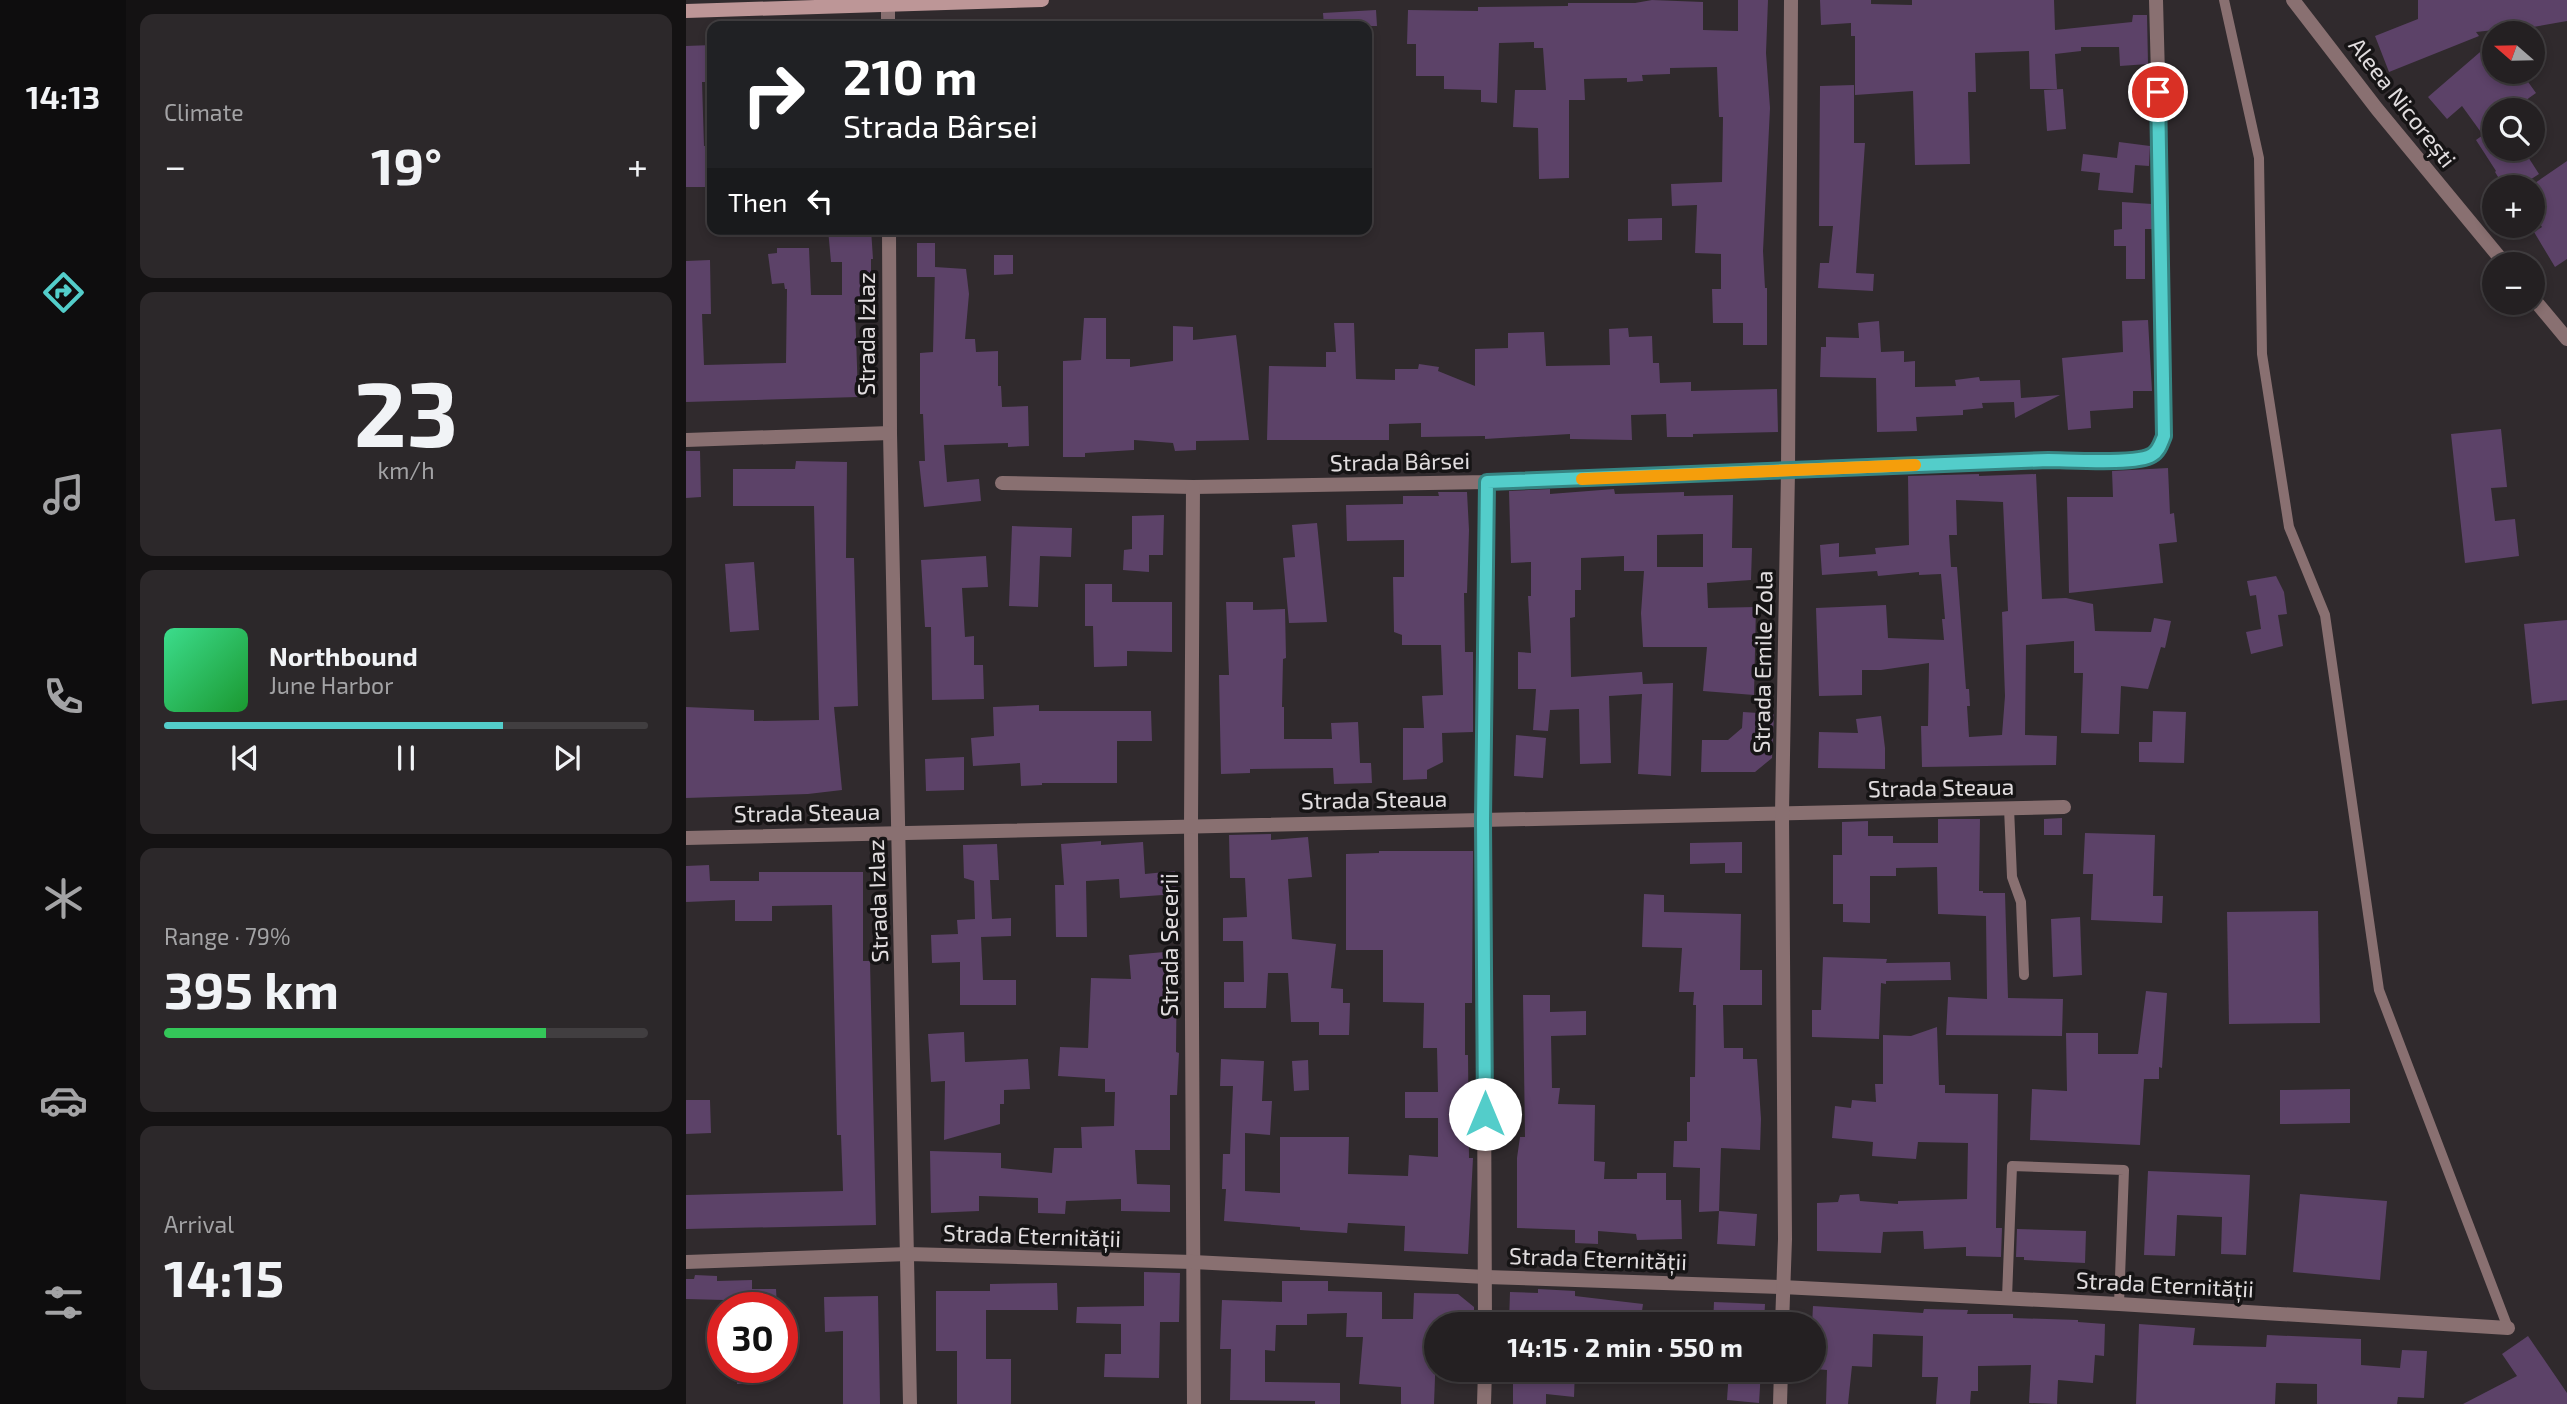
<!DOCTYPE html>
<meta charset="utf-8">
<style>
:root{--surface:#242022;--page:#2c282a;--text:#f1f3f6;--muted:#a3a3a5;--line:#413e40;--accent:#53cdca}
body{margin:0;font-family:"Exo 2",sans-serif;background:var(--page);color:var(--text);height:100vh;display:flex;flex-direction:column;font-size:26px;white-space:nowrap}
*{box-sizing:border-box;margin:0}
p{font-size:23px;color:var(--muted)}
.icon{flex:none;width:38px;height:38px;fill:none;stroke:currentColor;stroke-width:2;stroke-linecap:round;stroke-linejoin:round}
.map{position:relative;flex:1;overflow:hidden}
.drawer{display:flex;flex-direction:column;gap:14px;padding:14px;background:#141213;width:560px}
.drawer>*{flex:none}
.hud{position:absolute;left:21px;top:21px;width:665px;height:214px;border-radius:14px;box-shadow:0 4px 10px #0003,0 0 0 2px var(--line);background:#202124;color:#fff;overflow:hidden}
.needle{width:46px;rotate:290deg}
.controls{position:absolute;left:1796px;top:21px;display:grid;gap:14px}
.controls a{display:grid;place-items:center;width:63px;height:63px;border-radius:50%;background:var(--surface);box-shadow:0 4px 10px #0003,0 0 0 2px var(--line);font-size:35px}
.speed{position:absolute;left:21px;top:1292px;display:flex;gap:14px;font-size:35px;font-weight:700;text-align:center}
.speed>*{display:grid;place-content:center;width:91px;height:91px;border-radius:50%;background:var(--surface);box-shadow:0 4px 10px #0003,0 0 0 2px var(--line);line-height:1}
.speed .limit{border:10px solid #d22;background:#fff;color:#111}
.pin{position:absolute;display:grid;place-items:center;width:60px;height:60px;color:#fff;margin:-30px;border:4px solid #fff;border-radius:50%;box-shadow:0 2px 7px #0007}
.me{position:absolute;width:77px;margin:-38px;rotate:0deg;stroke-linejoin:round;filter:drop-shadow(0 0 5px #0008)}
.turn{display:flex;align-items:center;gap:24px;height:147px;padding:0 21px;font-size:32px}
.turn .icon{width:91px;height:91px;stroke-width:2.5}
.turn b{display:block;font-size:49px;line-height:60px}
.then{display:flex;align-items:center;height:66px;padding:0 21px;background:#0003;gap:14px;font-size:26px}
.big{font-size:52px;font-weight:700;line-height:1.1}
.drawer .widget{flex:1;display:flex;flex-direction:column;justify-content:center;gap:10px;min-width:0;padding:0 24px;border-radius:14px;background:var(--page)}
.drawer .dial{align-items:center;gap:0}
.dial b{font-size:91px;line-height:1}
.song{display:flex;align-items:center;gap:21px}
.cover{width:84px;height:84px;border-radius:10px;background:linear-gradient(135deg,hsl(150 70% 55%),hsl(130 70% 35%))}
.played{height:7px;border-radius:4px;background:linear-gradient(90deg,var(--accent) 70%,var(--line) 70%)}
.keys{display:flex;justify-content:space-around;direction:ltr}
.heat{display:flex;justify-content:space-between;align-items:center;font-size:38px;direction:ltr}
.charge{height:10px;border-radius:5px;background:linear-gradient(90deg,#34c759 79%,var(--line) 0)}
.trip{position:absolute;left:738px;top:1312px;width:402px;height:70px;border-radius:35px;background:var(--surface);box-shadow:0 4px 10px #0003,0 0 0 2px var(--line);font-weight:700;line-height:70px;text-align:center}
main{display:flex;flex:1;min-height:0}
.dock{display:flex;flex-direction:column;width:126px;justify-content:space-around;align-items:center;background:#0e0d0e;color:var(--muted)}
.dock .icon{width:49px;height:49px}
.dock .on{color:var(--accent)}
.dock b{font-size:32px;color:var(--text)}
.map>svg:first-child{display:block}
.building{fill:#5c4268;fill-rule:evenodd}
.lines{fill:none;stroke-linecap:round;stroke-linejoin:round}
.service{stroke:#897071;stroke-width:10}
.minor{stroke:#897071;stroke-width:14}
.secondary{stroke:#bd9697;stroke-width:14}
.route-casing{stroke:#368583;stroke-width:18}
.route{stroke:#53cdca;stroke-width:12}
.slow{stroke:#f59e0b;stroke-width:12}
.labels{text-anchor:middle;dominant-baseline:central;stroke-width:7;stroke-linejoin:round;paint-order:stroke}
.street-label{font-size:23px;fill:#e1dddf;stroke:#161415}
</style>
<main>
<nav class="dock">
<b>14:13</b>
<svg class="icon on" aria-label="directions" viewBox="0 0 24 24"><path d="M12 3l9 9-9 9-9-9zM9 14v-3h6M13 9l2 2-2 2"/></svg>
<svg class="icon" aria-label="music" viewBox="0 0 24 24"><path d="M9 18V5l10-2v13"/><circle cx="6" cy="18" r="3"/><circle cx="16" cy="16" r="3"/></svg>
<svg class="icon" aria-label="phone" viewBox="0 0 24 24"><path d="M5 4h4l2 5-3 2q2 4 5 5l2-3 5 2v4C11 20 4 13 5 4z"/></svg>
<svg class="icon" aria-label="climate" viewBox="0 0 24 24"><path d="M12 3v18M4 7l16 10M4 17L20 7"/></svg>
<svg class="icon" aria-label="car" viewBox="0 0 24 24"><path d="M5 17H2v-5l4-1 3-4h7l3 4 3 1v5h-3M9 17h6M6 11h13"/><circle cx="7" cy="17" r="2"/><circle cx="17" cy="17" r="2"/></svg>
<svg class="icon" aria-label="filters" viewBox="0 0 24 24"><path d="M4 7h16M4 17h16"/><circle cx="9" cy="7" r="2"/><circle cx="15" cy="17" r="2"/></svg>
</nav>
<section class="drawer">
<div class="widget"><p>Climate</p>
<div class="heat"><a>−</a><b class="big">19°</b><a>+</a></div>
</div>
<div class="widget dial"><b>23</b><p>km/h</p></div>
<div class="widget">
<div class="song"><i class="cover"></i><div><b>Northbound</b><p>June Harbor</p></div></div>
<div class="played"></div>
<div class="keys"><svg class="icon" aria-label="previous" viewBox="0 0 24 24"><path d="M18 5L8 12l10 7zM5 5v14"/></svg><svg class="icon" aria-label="pause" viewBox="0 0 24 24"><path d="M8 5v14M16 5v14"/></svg><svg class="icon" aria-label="next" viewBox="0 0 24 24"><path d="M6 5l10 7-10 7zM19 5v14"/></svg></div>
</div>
<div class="widget"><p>Range · 79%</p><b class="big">395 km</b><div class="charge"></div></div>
<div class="widget"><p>Arrival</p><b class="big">14:15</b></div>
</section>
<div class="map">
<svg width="1881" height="1404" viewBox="0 0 1881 1404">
<rect width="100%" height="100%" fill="#302a2d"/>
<!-- building -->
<g class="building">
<path d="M966,0L1017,2V30L1052,31V0H1082L1080,53L1084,108L1077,251L1079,288H1081V345H1057V323H1027L1026,289H1035V254L1009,253L1011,205L986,206L985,184L1036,182L1037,117H1033L1031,67L984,68V74L956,75L957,81L941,82V78L898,79L899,100H883V178L853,179L852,128L827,127L829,90H860L857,48H848V42L813,43L811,103L795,102V90L758,89V76H730V44H721L722,10L792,11V7L882,6V3H949Z"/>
<path d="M1134,0H1185V4L1226,5V0H1368L1369,30L1446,22L1447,15H1461L1462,64L1434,66L1433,47H1395V51L1369,54L1371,89H1344L1343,51L1289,53L1290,92H1282L1284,164L1229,165L1227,91L1169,95V36H1165V23L1135,25Z"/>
<path d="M1732,0H1881V21L1847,27L1846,25L1822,28L1831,21L1808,30L1790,32L1793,36L1703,72L1689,36L1732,19Z"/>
<path d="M690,10L691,26H638L637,13Z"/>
<path d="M1808,40V72H1835L1850,93L1826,110H1808V149H1837L1853,174L1833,187L1828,178L1817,185L1809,172L1810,171L1790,140L1797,135L1776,106L1761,119L1742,97Z"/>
<path d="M26,45V82H16L18,146H26V187H0V46Z"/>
<path d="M1168,85V143H1179L1170,273L1188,274L1187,291L1132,288L1134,263H1143L1147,226H1133L1134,86Z"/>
<path d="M1377,89L1380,129L1361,131L1358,90Z"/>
<path d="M1433,142L1464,146L1463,166L1449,165L1447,193L1412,190L1414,173L1395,171L1397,154L1431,158Z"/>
<path d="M1881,161V259L1869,267L1848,232L1856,227L1846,212V185Z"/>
<path d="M1436,202L1466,204V229H1459V279H1440V246H1428V230L1436,229Z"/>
<path d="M976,218V240L942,241V219Z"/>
<path d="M142,229H185L187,259H185V305H169L172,397L0,402V261L24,260L25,314H16L18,365L100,363L101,289H99L98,283L86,284L82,254L91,253V248H123L125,295H156V262H145Z"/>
<rect x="231" y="243" width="18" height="34"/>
<path d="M308,255H327V274L308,275Z"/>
<path d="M249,267L280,269L283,294L279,339H289L290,352L312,351V386H315L316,407L342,406L343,446L322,447V443L258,445L261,482L293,479L295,501L238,507L233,461H239L237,414H234V353L247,352Z"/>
<path d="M398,318H420V359H444V367L487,361V326L507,327V340L550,335L563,440L510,441V450L489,451L487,443L448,440V450L399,453V457H377V361L395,360Z"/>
<path d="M1462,320L1466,391H1447V408L1404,411L1405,428L1382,430L1376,358L1437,352L1436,321Z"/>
<path d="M1193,321L1195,352L1218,351V362L1229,361V387L1270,386L1269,380L1293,377L1294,381L1334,380L1335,398L1374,395L1329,418L1328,402L1296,403L1297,408L1277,410V415L1230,417L1231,431L1191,432L1190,378L1134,377L1135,347H1140V337L1173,338L1172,323Z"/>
<path d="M648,323H668L670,379L709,380V369H732L733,364L753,367L752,371L789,386V349L822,348V333L858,332L860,366L924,365L923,329L942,328L943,337L966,336L967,363H973L974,383L1005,382V391L1091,389L1092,432L1007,434V437H981L980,414L945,415L946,440L884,439V434L799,439V436L735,437V423L703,424V440H581L583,366L640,367V352H650Z"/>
<path d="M1815,429L1821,487L1805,488L1809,521L1829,519L1833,556L1779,563L1765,434Z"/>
<path d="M0,451H14L15,497L0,498Z"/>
<path d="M110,461L161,462L160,558H168L172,706L148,707L156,790L122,794L0,798V707L68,710V721L133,720L128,506H47V469H109Z"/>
<path d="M1482,468L1484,514L1488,513L1491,542L1473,544L1477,583L1383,593L1381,497H1427L1426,471Z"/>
<path d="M1293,474V476L1350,474L1356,599L1380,598L1407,604L1409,631L1465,632L1468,618L1485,621L1479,648L1475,647L1462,689L1435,686L1433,734L1395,733L1397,673H1388V641L1340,645L1339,735L1371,736L1370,765L1236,767L1235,726H1242L1243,663L1195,670H1176V695L1133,696L1130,608L1200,605L1202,638L1258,640L1256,619H1259L1255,574L1233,575V572L1192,576L1191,571L1136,575L1134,545L1153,543V557L1190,554L1189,548L1223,545L1222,476ZM1270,500L1317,502L1322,611L1316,612L1319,696L1316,735L1283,737L1281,706H1284L1283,689H1280L1271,567H1265L1263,535H1271Z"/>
<path d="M864,489V494L928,489L929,494L998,492V496L1047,495L1046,548H1066L1065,580L1021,583L1022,608L1070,607L1068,695L1017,691L1021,647H957L955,613L958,571H938V556L895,558V590H889V617L884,618L885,677L956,672L957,684L987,683L985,776L952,774L956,694L923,696L925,763L894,764L893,709L864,710L862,731L847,730L850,689H832V652L845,653L842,596H845V562L825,563L823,491ZM1017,534V567H971V535Z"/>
<path d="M752,492H781L783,530L781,593H778L779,652H787V732L756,733L757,762L741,770V779L717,780V728H738L736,696L757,695L755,645H716V635L708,632L707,577H718V540L661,541L660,505L717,504V496H753Z"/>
<path d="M478,515L477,555H463V572L437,570L438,550L446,549V516Z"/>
<path d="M631,523L641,622L603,623L597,558L609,557L606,525Z"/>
<path d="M326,526L386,528L385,557L354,556L352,607L323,606Z"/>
<path d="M300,556L302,587L276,588L279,637L288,636V665H297L298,699L246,700L245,627H239L235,560Z"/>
<path d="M68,562L73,630L44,632L39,564Z"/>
<path d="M1590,576L1598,592L1601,614L1592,615L1597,646L1565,654L1560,632L1575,629L1570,595L1564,596L1561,581Z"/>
<path d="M399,584H426V602H486V652L441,651V666L408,667L407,626H399Z"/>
<path d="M540,602H567V610L599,609L600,658L597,659L596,707H598V739H646L645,723L672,722L674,763H685L686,783L648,784L647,768L564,769V773L535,774L533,675H543Z"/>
<path d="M1881,620V700L1846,704L1838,624Z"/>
<path d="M353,705V711H465L466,741H431V783H356V785L335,786L334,763L287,766L285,738L308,736L307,707Z"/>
<path d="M1467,711L1500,712L1498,763L1453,762V742H1466Z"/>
<path d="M1057,712L1088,714L1086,758L1069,772H1015L1016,740H1042L1056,728Z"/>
<path d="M1195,716L1199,748V769L1132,768L1133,732L1172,733L1170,719Z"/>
<path d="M830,735L860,738L857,778L828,776Z"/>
<path d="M278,757V790L240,791L239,759Z"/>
<path d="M1376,818V835H1358V819Z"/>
<path d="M1252,819H1294L1293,891H1297V893H1319L1322,998L1377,999L1376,1036L1260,1035L1262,997L1301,999L1300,916L1252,914L1251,867L1210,868V876H1184V923L1157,922V904H1147V855H1156V822L1182,821V836H1207V843H1252Z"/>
<path d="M1399,833L1469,835L1467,896H1477L1476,923L1405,920L1407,874H1397Z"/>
<path d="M585,834V840L622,837L626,877L602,879L606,939L650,944L645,988L657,989V1003H664L663,1035H633V1022H605L602,973H582L580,1008H538V982H558L557,941H537V918L561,917L559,878H544L543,835Z"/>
<path d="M415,841V845L457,842L459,874L489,871L491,894L434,898L433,879L400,881L401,937H370L369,885H378L375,844Z"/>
<path d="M1056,842V873H1039V863L1004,864V843Z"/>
<path d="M311,844L313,880H304L306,919L325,918V936L295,937L297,980H330V1005H274V962L246,963L245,935L272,934L271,920L289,919L288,881L278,878L277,845Z"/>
<path d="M693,851H787L786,1003H779V1055H782L783,1158H787L782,1254L718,1251L719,1226L662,1223L661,1233L614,1230V1227L538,1221L540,1189H536L537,1154H544L547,1086H534L535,1059L578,1061L576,1101H586L584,1135L559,1133V1191L594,1193V1137H663L662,1174L722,1176L723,1155L752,1157V1118H719V1092H752L751,1048H737L738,1003L697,1002V950H660V854L693,853Z"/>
<path d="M23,865L24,881H73V872H177V961H184L190,1225L0,1229V1195L157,1191L155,1135H151L146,905L86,906V921H49V900L0,902V866Z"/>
<path d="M958,894L978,895V912L1055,914L1054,970H1076V1005H1037L1038,1048H1057V1059H1071L1075,1119L1074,1150L1035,1148L1033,1211L1013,1212L1014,1168L987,1167L988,1141H1001V1122H1004V1077H1009L1010,1005H1007L1008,992H993L996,948L956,947Z"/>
<path d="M1632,911L1634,1023L1543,1024L1541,912Z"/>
<path d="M1394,917L1396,975L1367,977L1365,919Z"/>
<path d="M491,951L490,1052L493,1053L491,1095H484V1150H449L451,1184L484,1185V1212L435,1211V1199L380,1201L379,1214L352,1213V1198L293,1196V1211L245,1213L244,1151L315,1153V1168L366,1173L368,1148H396L395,1127L428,1126L429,1092H419V1079L372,1076L374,1047L402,1048L405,978L445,979L443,955Z"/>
<path d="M1137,957L1201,959L1200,963L1264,962L1265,980L1200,981V984L1195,983L1193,1039L1126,1037V1010H1135Z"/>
<path d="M1460,991L1481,993L1476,1068L1473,1067V1079H1458L1454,1145L1344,1140L1346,1089L1381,1091L1380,1033H1412V1054H1452Z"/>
<path d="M837,995H864V1012L900,1011V1035L865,1036L866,1088H874L872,1104L909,1105L908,1161L919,1162L918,1179H951V1173H980V1200H995L996,1239L951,1240L950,1234L912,1231V1244L889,1243V1230L831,1228V1158L834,1137H839Z"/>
<path d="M1251,1027L1253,1085H1259V1093L1312,1094L1310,1228H1316L1315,1257L1280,1256V1247L1238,1249L1237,1231L1197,1232L1195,1253L1131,1251V1203L1152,1202L1154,1195L1173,1194L1174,1201L1212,1204V1201L1281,1199L1282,1143L1232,1142L1230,1159L1186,1156L1187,1142L1146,1138L1149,1106L1165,1108L1166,1100L1190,1102L1189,1084H1197V1035L1225,1036Z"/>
<path d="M278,1032L279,1062L342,1059L344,1089L318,1090V1104H314V1124L258,1140L259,1081L245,1082L242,1034Z"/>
<path d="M622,1060L623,1090L608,1091L606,1061Z"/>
<path d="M1664,1089V1123L1594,1124V1090Z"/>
<path d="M0,1100H24L25,1133L0,1134Z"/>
<path d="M1462,1171L1564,1175L1560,1255L1535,1254L1536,1217L1491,1215L1489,1256L1458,1255Z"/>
<path d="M1614,1194L1701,1201L1694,1280L1607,1272Z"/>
<path d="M1033,1211L1071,1214L1069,1246L1031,1244Z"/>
<path d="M1331,1229L1400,1231L1399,1263L1338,1260V1257H1330Z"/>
<path d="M458,1272L494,1273L493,1322H474L473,1378L418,1377L419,1354H435V1324L390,1323L391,1307L458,1306Z"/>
<path d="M9,1275L31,1276V1281L66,1280V1289H90L91,1307H39L38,1300L0,1299V1279H8Z"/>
<path d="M596,1281H642V1291L696,1292V1319H727L728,1293L772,1294L788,1307V1325H751L748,1404H715V1387L673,1384L677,1337H660L661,1313L621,1314V1325H590L589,1351L579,1350V1382L654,1383V1404H629V1401L544,1400L545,1349H534L536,1300L596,1302Z"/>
<path d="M371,1283L372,1310H300V1359H325V1404H271V1351H250V1291H304V1284Z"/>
<path d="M852,1289L889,1291V1296L957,1304L954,1325L823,1323L824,1292L852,1293Z"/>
<path d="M192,1296L194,1404H157V1331L139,1332L138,1297Z"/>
<path d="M1028,1302L1079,1304L1078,1325H1027Z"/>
<path d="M1127,1306L1237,1313L1238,1309L1282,1310L1281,1314H1327V1318L1392,1320V1322L1419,1324L1418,1356L1409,1355L1407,1383L1372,1380L1371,1404L1343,1403L1345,1365L1292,1366V1391H1285L1284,1404H1250L1252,1377H1236L1237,1336L1187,1334L1186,1367L1166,1366L1162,1404H1140L1141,1370L1130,1369L1131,1339L1129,1338V1325H1126Z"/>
<path d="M1453,1324L1509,1328L1507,1345L1580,1347L1581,1335L1675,1339V1365L1714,1368L1716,1350L1741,1351L1738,1398L1712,1397L1711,1404H1631V1384L1590,1383L1589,1404H1450Z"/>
<path d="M1842,1336L1881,1393V1404H1777L1831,1376L1816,1354Z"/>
<path d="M51,1367H78L79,1383L51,1384Z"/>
<path d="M827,1370H889L888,1397L860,1394V1404H827Z"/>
<path d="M1043,1370H1075L1073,1403L1041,1400Z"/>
</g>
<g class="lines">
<!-- service -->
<g class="service">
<path d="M1538,0L1573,158L1576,354L1603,527L1639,615L1693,990L1822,1328"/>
<path d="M1323,808L1326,877L1335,902L1338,975"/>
<path d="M1321,1298L1326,1166L1438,1170L1433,1304"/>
</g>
<!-- minor -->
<g class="minor">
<path d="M202,0V26"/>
<path d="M1607,0L1691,109L1819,264"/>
<path d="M203,229L204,433L224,1404"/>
<path d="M1846,297L1881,339"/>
<path d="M0,440L204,433"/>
<path d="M316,483L507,487L801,482L1362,460C1383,460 1451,465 1466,455C1473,451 1475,443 1478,436L1474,262L1476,228L1470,0"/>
<path d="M507,487L505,826L508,1404"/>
<path d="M0,838L1378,807"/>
<path d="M0,1262L222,1254L507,1262L800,1277L1096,1287L1433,1304L1822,1328"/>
<path d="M799,1325L797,819L801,482"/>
<path d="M1096,1325L1099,1239L1096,813L1102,471L1105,0"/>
<path d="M798,1404L799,1370"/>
<path d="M1094,1404L1095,1370"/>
</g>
<!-- secondary -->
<path class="secondary" d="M0,11L356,0"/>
</g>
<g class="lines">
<defs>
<path id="route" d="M799,1114L797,820L801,482L1362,460C1383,460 1451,465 1466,455C1473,451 1475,443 1478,436L1472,92"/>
</defs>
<!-- route casing -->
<use href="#route" class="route-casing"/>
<!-- route -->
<use href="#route" class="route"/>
<!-- slow -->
<path class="slow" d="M896,479L1229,465"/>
</g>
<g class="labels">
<!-- street labels -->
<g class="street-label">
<text transform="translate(1717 102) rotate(52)">Aleea Nicorești</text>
<text transform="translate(180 334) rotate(-90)">Strada Izlaz</text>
<text transform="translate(714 461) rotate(-1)">Strada Bârsei</text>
<text transform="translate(1076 662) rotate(-89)">Strada Emile Zola</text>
<text transform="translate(1255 787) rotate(-1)">Strada Steaua</text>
<text transform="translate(688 799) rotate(-1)">Strada Steaua</text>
<text transform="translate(121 812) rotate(-1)">Strada Steaua</text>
<text transform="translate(191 901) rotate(-92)">Strada Izlaz</text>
<text transform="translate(483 945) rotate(-90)">Strada Secerii</text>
<text transform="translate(346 1235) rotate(2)">Strada Eternității</text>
<text transform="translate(912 1258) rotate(2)">Strada Eternității</text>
<text transform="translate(1479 1284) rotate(3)">Strada Eternității</text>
</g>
</g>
</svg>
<div class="controls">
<a><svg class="needle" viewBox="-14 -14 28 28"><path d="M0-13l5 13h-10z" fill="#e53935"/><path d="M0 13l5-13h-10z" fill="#a3a3a5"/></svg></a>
<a><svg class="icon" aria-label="search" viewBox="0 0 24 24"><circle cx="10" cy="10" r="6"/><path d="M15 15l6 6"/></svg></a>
<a>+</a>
<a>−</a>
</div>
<div class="speed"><div class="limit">30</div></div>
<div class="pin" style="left:1472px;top:92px;background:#d93025"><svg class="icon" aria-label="arrive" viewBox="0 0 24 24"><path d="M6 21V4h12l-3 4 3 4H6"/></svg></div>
<svg class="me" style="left:799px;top:1114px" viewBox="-20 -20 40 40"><circle r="19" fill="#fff"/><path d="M0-13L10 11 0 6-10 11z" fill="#53cdca"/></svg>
<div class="trip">14:15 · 2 min · 550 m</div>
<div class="hud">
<div class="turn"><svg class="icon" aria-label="right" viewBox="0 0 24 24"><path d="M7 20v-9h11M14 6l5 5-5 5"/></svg><div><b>210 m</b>Strada Bârsei</div></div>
<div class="then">Then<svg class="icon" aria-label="left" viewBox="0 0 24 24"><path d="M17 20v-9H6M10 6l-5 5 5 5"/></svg></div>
</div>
</div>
</main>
